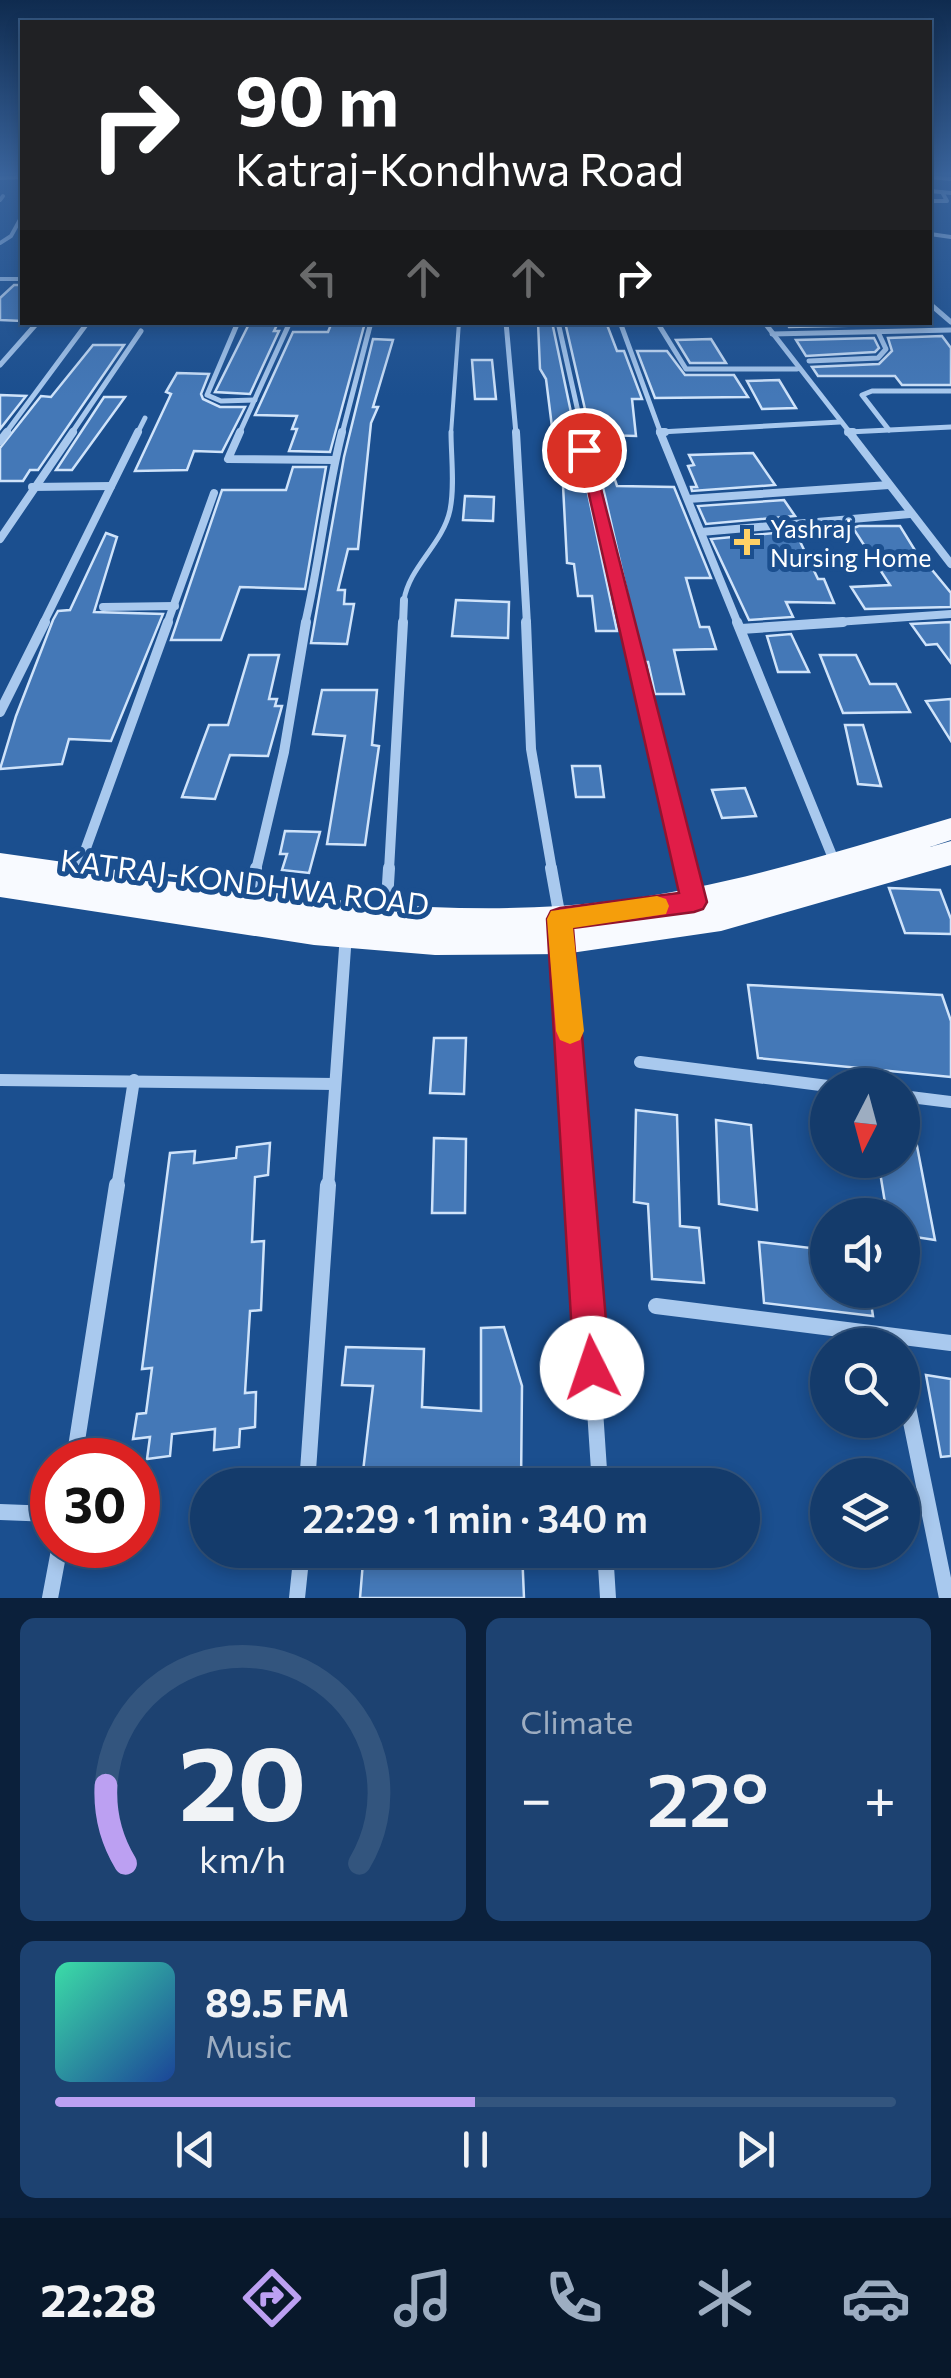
<!DOCTYPE html>
<meta charset="utf-8">
<style>
:root{--surface:#143b6b;--page:#1d4271;--text:#f1f3f6;--muted:#9dadc1;--line:#33557e;--accent:#bca0f2}
body{margin:0;font-family:Commissioner,sans-serif;background:var(--page);color:var(--text);height:100vh;display:flex;flex-direction:column;font-size:38px;white-space:nowrap}
*{box-sizing:border-box;margin:0}
p{font-size:32px;color:var(--muted)}
.icon{flex:none;width:55px;height:55px;fill:none;stroke:currentColor;stroke-width:2;stroke-linecap:round;stroke-linejoin:round}
.map{position:relative;height:1598px;overflow:hidden}
.panel{display:flex;flex-direction:column;gap:20px;padding:20px;background:#0b203b;flex:1}
.panel>*{flex:none}
.top-card{position:absolute;left:20px;top:20px;width:912px;height:305px;border-radius:0px;box-shadow:0 5px 15px #0003,0 0 0 2px var(--line);background:#202124;color:#fff;overflow:hidden}
.needle{width:65px;rotate:186deg}
.tools{position:absolute;left:810px;top:1068px;display:grid;gap:20px}
.tools a{display:grid;place-items:center;width:110px;height:110px;border-radius:50%;background:var(--surface);box-shadow:0 5px 15px #0003,0 0 0 2px var(--line);font-size:50px}
.speed{position:absolute;left:30px;top:1438px;display:flex;gap:20px;font-size:50px;font-weight:700;text-align:center}
.speed>*{display:grid;place-content:center;width:130px;height:130px;border-radius:50%;background:var(--surface);box-shadow:0 5px 15px #0003,0 0 0 2px var(--line);line-height:1}
.speed .limit{border:15px solid #d22;background:#fff;color:#111}
.pin{position:absolute;display:grid;place-items:center;width:85px;height:85px;color:#fff;margin:-42px;border:5px solid #fff;border-radius:50%;box-shadow:0 2px 10px #0007}
.me{position:absolute;width:110px;margin:-55px;rotate:356deg;stroke-linejoin:round;filter:drop-shadow(0 0 8px #0008)}
.turn{display:flex;align-items:center;gap:35px;height:210px;padding:0 50px;font-size:45px}
.turn .icon{width:130px;height:130px;stroke-width:2.5}
.turn b{display:block;font-size:70px;line-height:85px}
.lanes{display:flex;align-items:center;height:95px;padding:0 50px;background:#0003;justify-content:center;gap:50px;direction:ltr}
.lanes .off{opacity:.35}
.big{font-size:75px;font-weight:600;line-height:1.1}
.panel .card{flex:1;display:flex;flex-direction:column;justify-content:center;gap:15px;min-width:0;padding:0 35px;border-radius:15px;background:var(--page)}
.panel .dial{align-items:center;gap:0}
.dial svg{height:260px;overflow:visible;fill:none;stroke:var(--line);stroke-width:7;stroke-linecap:round;text-anchor:middle}
.dial text{fill:var(--text);stroke:none}
.song{display:flex;align-items:center;gap:30px}
.cover{width:120px;height:120px;border-radius:15px;background:linear-gradient(135deg,hsl(160 70% 55%),hsl(220 70% 35%))}
.played{height:10px;border-radius:5px;background:linear-gradient(90deg,var(--accent) 50%,var(--line) 50%)}
.keys{display:flex;justify-content:space-around;direction:ltr}
.heat{display:flex;justify-content:space-between;align-items:center;font-size:55px;direction:ltr}
.panel .tiles{flex:1;display:grid;gap:20px;grid-template-columns:1fr 1fr}
.card:last-child{grid-column:span 2}
.trip{position:absolute;left:190px;top:1468px;width:570px;height:100px;border-radius:50px;background:var(--surface);box-shadow:0 5px 15px #0003,0 0 0 2px var(--line);font-weight:600;line-height:100px;text-align:center}
.tab-bar{display:flex;height:160px;justify-content:space-around;align-items:center;background:#08182b;color:var(--muted)}
.tab-bar .icon{width:70px;height:70px}
.tab-bar .selected{color:var(--accent)}
.tab-bar b{font-size:45px;color:var(--text)}
.map>svg:first-child{display:block}
.building{fill:#4478b7;stroke:#cfe3fa;stroke-width:2.5}
.lines{fill:none;stroke-linecap:round;stroke-linejoin:round}
.service-far1{stroke:#a9c9ee;stroke-width:4}
.service{stroke:#a9c9ee;stroke-width:5}
.minor-far5{stroke:#a9c9ee;stroke-width:4}
.minor-far4{stroke:#a9c9ee;stroke-width:5}
.minor-far3{stroke:#a9c9ee;stroke-width:8}
.minor-far2{stroke:#a9c9ee;stroke-width:10}
.minor-far1{stroke:#a9c9ee;stroke-width:12}
.minor{stroke:#a9c9ee;stroke-width:16}
.trunk{fill:#f8faff;fill-rule:evenodd}
.route{fill:#e11d48;stroke:#92132f;stroke-width:2.5}
.slow{fill:#f59e0b}
.poi-dot{fill:#ffd166;stroke:#1b4f8f;stroke-width:4}
.labels{text-anchor:middle;dominant-baseline:central;stroke-width:10;stroke-linejoin:round;paint-order:stroke}
.far-poi-label{font-size:25px;fill:#fff;stroke:#1b4f8f;text-anchor:start}
.street-label{font-size:30px;fill:#fff;stroke:#1b4f8f}
</style>
<div class="map">
<svg width="951" height="1598" viewBox="0 0 951 1598">
<rect width="100%" height="100%" fill="#1b4f8f"/>
<!-- building -->
<g class="building">
<path d="M14,285H22V321L0,320V298Z"/>
<path d="M250,322L278,323L274,331H279L250,394L215,392Z"/>
<path d="M332,322L364,326L330,452L289,451L297,429H292L297,416L255,415L293,332H328Z"/>
<path d="M538,322H552L617,631H596L592,596H578L574,564L567,563L561,446L558,435H553L546,379L540,369Z"/>
<path d="M565,322H606L617,351H624L642,399H632L636,436L600,435L609,477H614L617,486L674,487L711,578H686L700,627H709L716,649L674,650L684,694H655L648,662H643Z"/>
<path d="M786,322H928L930,324L789,327Z"/>
<path d="M942,336L951,348V385H902L895,376H818L812,367L879,364L892,351L888,338Z"/>
<path d="M874,338L879,348L875,352L806,356L796,340Z"/>
<path d="M373,339L393,340L373,407H378L371,423L358,549H348L338,590H345L344,604H354L347,644L311,643L344,457Z"/>
<path d="M711,339L726,363H690L676,340Z"/>
<path d="M93,345H124L38,470H30L23,481H0V448L41,396L51,397Z"/>
<path d="M637,351H667L685,375H734L748,397L655,398Z"/>
<path d="M472,360H492L496,399H475Z"/>
<path d="M177,373L209,374L201,394L203,399L220,407H245L222,452L194,451L187,470L135,471L171,394L166,392Z"/>
<path d="M779,380L796,408L762,409L747,381Z"/>
<path d="M0,395L26,396L0,429Z"/>
<path d="M104,397H125L72,470H56Z"/>
<path d="M753,453L775,485L692,491L691,487H697L688,466L694,465L689,455Z"/>
<path d="M293,467H326L305,589L240,587L221,640H171L222,490H286Z"/>
<path d="M465,496L494,497L493,521L463,520Z"/>
<path d="M784,500L795,516L706,524L698,506Z"/>
<path d="M859,526H900L924,565H928L951,593V607L865,609L851,587L890,585L853,528Z"/>
<path d="M795,531L818,579H824L834,603L786,602L793,617L749,620L711,539Z"/>
<path d="M106,533L117,537L94,612L163,614L111,741L69,739L62,764L0,769L16,716L53,620L58,611L70,610Z"/>
<path d="M456,600L509,602L508,638L452,636Z"/>
<path d="M951,622V663L937,644L926,645L911,624Z"/>
<path d="M791,634L809,672H778L767,636Z"/>
<path d="M249,655H279L269,699H277L275,706H282L268,756L230,755L215,799L182,797L209,725H228Z"/>
<path d="M820,655H856L870,684H896L910,712L843,713Z"/>
<path d="M322,690H377L372,745L379,746L365,845L327,844L345,736L313,734Z"/>
<path d="M951,699V741L926,701Z"/>
<path d="M845,725H863L881,786L858,784Z"/>
<path d="M572,766H600L604,797H576Z"/>
<path d="M745,788L756,816L722,818L712,790Z"/>
<path d="M285,831L320,832L309,873L282,870L287,854H280Z"/>
<path d="M889,888L940,890L951,919V934L905,933Z"/>
<path d="M748,985L942,995L951,1021V1077L758,1058Z"/>
<path d="M434,1038H466L464,1094L430,1093Z"/>
<path d="M636,1110L677,1115L680,1226L699,1228L704,1283L652,1279L648,1204L634,1202Z"/>
<path d="M716,1120L751,1125L757,1210L719,1204Z"/>
<path d="M912,1120L935,1240L902,1235V1215H887L878,1160H902V1121Z"/>
<path d="M434,1138L466,1139L465,1213H432Z"/>
<path d="M270,1143L268,1175L255,1177L252,1242L264,1241L261,1310L250,1311L245,1393L256,1392L255,1427L240,1429L239,1447L214,1450L215,1429L172,1434L170,1456L147,1459L150,1437L133,1439L137,1414L146,1413L152,1368L142,1369L170,1153L195,1151L194,1163L236,1158L237,1147Z"/>
<path d="M759,1242L828,1250V1290H869L873,1316L764,1303Z"/>
<path d="M504,1327L522,1386L521,1485L362,1480L373,1386L342,1385L346,1347L424,1349L422,1407L481,1411V1328Z"/>
<path d="M926,1375L951,1379V1456L941,1457Z"/>
<path d="M364,1550H522L524,1598H360Z"/>
</g>
<g class="lines">
<!-- service-far1 -->
<path class="service-far1" d="M451,434L459,322"/>
<!-- service -->
<path class="service" d="M404,600C409,567 443,544 450,510C455,486 451,456 451,432"/>
<!-- minor-far5 -->
<g class="minor-far5">
<path d="M930,177L951,179"/>
<path d="M0,178L22,177"/>
<path d="M930,191L951,193"/>
<path d="M0,200L3,196"/>
<path d="M930,201H947L942,192"/>
<path d="M930,234L951,237"/>
<path d="M0,243L11,236L22,216"/>
<path d="M0,279H22"/>
</g>
<!-- minor-far4 -->
<g class="minor-far4">
<path d="M930,304L951,322"/>
<path d="M238,322L207,395L221,401L255,400"/>
<path d="M506,322L516,434"/>
<path d="M558,322L583,434"/>
<path d="M620,322L661,434"/>
<path d="M657,322L686,369H797"/>
<path d="M764,322L851,434"/>
<path d="M772,334L951,330"/>
<path d="M809,361L878,358L886,349L878,332"/>
<path d="M0,365L38,322"/>
<path d="M889,430L862,395L872,391H951"/>
<path d="M660,432L840,422"/>
<path d="M848,432L951,427"/>
<path d="M5,434L88,322"/>
<path d="M71,434L141,331"/>
<path d="M137,434L145,418"/>
<path d="M239,434L290,322"/>
<path d="M342,434L371,322"/>
</g>
<!-- minor-far3 -->
<g class="minor-far3">
<path d="M240,432L228,459L334,460"/>
<path d="M516,432L527,624"/>
<path d="M582,432L624,624"/>
<path d="M660,432L738,624"/>
<path d="M660,432H665"/>
<path d="M848,432H853"/>
<path d="M849,432L951,564"/>
<path d="M0,441L7,432"/>
<path d="M32,487L111,486"/>
<path d="M688,499L889,485"/>
<path d="M701,532L910,514"/>
<path d="M0,539L73,432"/>
<path d="M103,607L175,606"/>
<path d="M43,624L138,432"/>
<path d="M167,624L214,493"/>
<path d="M305,624C320,560 326,495 342,432"/>
<path d="M403,624L404,600"/>
<path d="M808,624L951,614"/>
</g>
<!-- minor-far2 -->
<g class="minor-far2">
<path d="M526,622L531,749L552,870"/>
<path d="M624,622L686,870"/>
<path d="M737,622L835,863"/>
<path d="M741,629L843,622"/>
<path d="M0,712L45,622"/>
<path d="M78,870L168,622"/>
<path d="M256,870L284,752L306,622"/>
<path d="M389,870L403,622"/>
</g>
<!-- minor-far1 -->
<g class="minor-far1">
<path d="M551,868L560,918"/>
<path d="M685,868L694,901"/>
<path d="M77,874L79,868"/>
<path d="M249,899L256,868"/>
<path d="M386,916L389,868"/>
<path d="M564,945L580,1188"/>
<path d="M640,1062L828,1086"/>
<path d="M0,1080L335,1084"/>
<path d="M902,1096L951,1102"/>
<path d="M117,1188L134,1080"/>
<path d="M328,1188L346,934"/>
</g>
<!-- minor -->
<g class="minor">
<path d="M580,1185L600,1485"/>
<path d="M656,1306L951,1343"/>
<path d="M902,1378L947,1598"/>
<path d="M74,1460L117,1185"/>
<path d="M307,1485L328,1185"/>
<path d="M0,1512L52,1514"/>
<path d="M605,1550L608,1598"/>
<path d="M50,1598L60,1545"/>
<path d="M297,1598L302,1550"/>
</g>
<!-- trunk -->
<path class="trunk" d="M951,818V840L930,847L951,841V865L721,931L564,954L435,955L314,945L0,897V853C201,880 409,926 612,901C728,887 840,851 951,818Z"/>
</g>
<!-- sky -->
<linearGradient id="sky" x2="0" y2="1"><stop stop-color="#0f2b4f"/><stop offset="0.44" stop-color="#39639b"/><stop offset="1" stop-color="#39639b" stop-opacity="0"/></linearGradient>
<rect width="951" height="396" fill="url(#sky)"/>
<!-- route -->
<path class="route" d="M578,446L591,450L707,902L703,909L694,912L573,928L610,1368L605,1381L592,1386L580,1381L574,1368L547,919L551,911L560,908L679,893Z"/>
<!-- slow -->
<path class="slow" d="M657,896L666,899L669,906L666,914L573,928L584,1031L580,1040L570,1044L560,1040L556,1031L547,919L551,911Z"/>
<!-- markers -->
<path class="poi-dot" d="M742 527h10v10h10v10h-10v10h-10v-10h-10v-10h10z"/>
<g class="labels">
<!-- far-poi labels -->
<g class="far-poi-label">
<text x="770" y="528">Yashraj<tspan x="770" dy="29">Nursing Home</tspan></text>
</g>
<!-- street labels -->
<g class="street-label">
<text transform="translate(245 881) rotate(7)">KATRAJ-KONDHWA ROAD</text>
</g>
</g>
</svg>
<div class="tools">
<a><svg class="needle" viewBox="-14 -14 28 28"><path d="M0-13l5 13h-10z" fill="#e53935"/><path d="M0 13l5-13h-10z" fill="#9dadc1"/></svg></a>
<a><svg class="icon" aria-label="sound" viewBox="0 0 24 24"><path d="M4 9h4l5-4v14l-5-4H4zM17 9q2 3 0 6"/></svg></a>
<a><svg class="icon" aria-label="search" viewBox="0 0 24 24"><circle cx="10" cy="10" r="6"/><path d="M15 15l6 6"/></svg></a>
<a><svg class="icon" aria-label="layers" viewBox="0 0 24 24"><path d="M12 4l9 5-9 5-9-5zM3 14l9 5 9-5"/></svg></a>
</div>
<div class="speed"><div class="limit">30</div></div>
<div class="pin" style="left:584px;top:450px;background:#d93025"><svg class="icon" aria-label="arrive" viewBox="0 0 24 24"><path d="M6 21V4h12l-3 4 3 4H6"/></svg></div>
<svg class="me" style="left:592px;top:1368px" viewBox="-20 -20 40 40"><circle r="19" fill="#fff"/><path d="M0-13L10 11 0 6-10 11z" fill="#e11d48"/></svg>
<div class="trip">22:29 · 1 min · 340 m</div>
<div class="top-card">
<div class="turn"><svg class="icon" aria-label="right" viewBox="0 0 24 24"><path d="M7 20v-9h11M14 6l5 5-5 5"/></svg><div><b>90 m</b>Katraj-Kondhwa Road</div></div>
<div class="lanes"><svg class="icon off" aria-label="left" viewBox="0 0 24 24"><path d="M17 20v-9H6M10 6l-5 5 5 5"/></svg><svg class="icon off" aria-label="ahead" viewBox="0 0 24 24"><path d="M12 20V5M6 11l6-6 6 6"/></svg><svg class="icon off" aria-label="ahead" viewBox="0 0 24 24"><path d="M12 20V5M6 11l6-6 6 6"/></svg><svg class="icon" aria-label="right" viewBox="0 0 24 24"><path d="M7 20v-9h11M14 6l5 5-5 5"/></svg></div>
</div>
</div>
<section class="panel">
<div class="tiles">
<div class="card dial"><svg viewBox="0 0 100 80">
<path d="M14 69A42 42 0 1 1 86 69"/>
<path d="M14 69A42 42 0 0 1 8 45" stroke="#bca0f2"/>
<text x="50" y="56" font-size="32" font-weight="700">20</text>
<text x="50" y="72" font-size="11">km/h</text>
</svg></div>
<div class="card"><p>Climate</p>
<div class="heat"><a>−</a><b class="big">22°</b><a>+</a></div>
</div>
<div class="card">
<div class="song"><i class="cover"></i><div><b>89.5 FM</b><p>Music</p></div></div>
<div class="played"></div>
<div class="keys"><svg class="icon" aria-label="previous" viewBox="0 0 24 24"><path d="M18 5L8 12l10 7zM5 5v14"/></svg><svg class="icon" aria-label="pause" viewBox="0 0 24 24"><path d="M8 5v14M16 5v14"/></svg><svg class="icon" aria-label="next" viewBox="0 0 24 24"><path d="M6 5l10 7-10 7zM19 5v14"/></svg></div>
</div>
</div>
</section>
<nav class="tab-bar">
<b>22:28</b>
<svg class="icon selected" aria-label="directions" viewBox="0 0 24 24"><path d="M12 3l9 9-9 9-9-9zM9 14v-3h6M13 9l2 2-2 2"/></svg>
<svg class="icon" aria-label="music" viewBox="0 0 24 24"><path d="M9 18V5l10-2v13"/><circle cx="6" cy="18" r="3"/><circle cx="16" cy="16" r="3"/></svg>
<svg class="icon" aria-label="phone" viewBox="0 0 24 24"><path d="M5 4h4l2 5-3 2q2 4 5 5l2-3 5 2v4C11 20 4 13 5 4z"/></svg>
<svg class="icon" aria-label="climate" viewBox="0 0 24 24"><path d="M12 3v18M4 7l16 10M4 17L20 7"/></svg>
<svg class="icon" aria-label="car" viewBox="0 0 24 24"><path d="M5 17H2v-5l4-1 3-4h7l3 4 3 1v5h-3M9 17h6M6 11h13"/><circle cx="7" cy="17" r="2"/><circle cx="17" cy="17" r="2"/></svg>
</nav>
